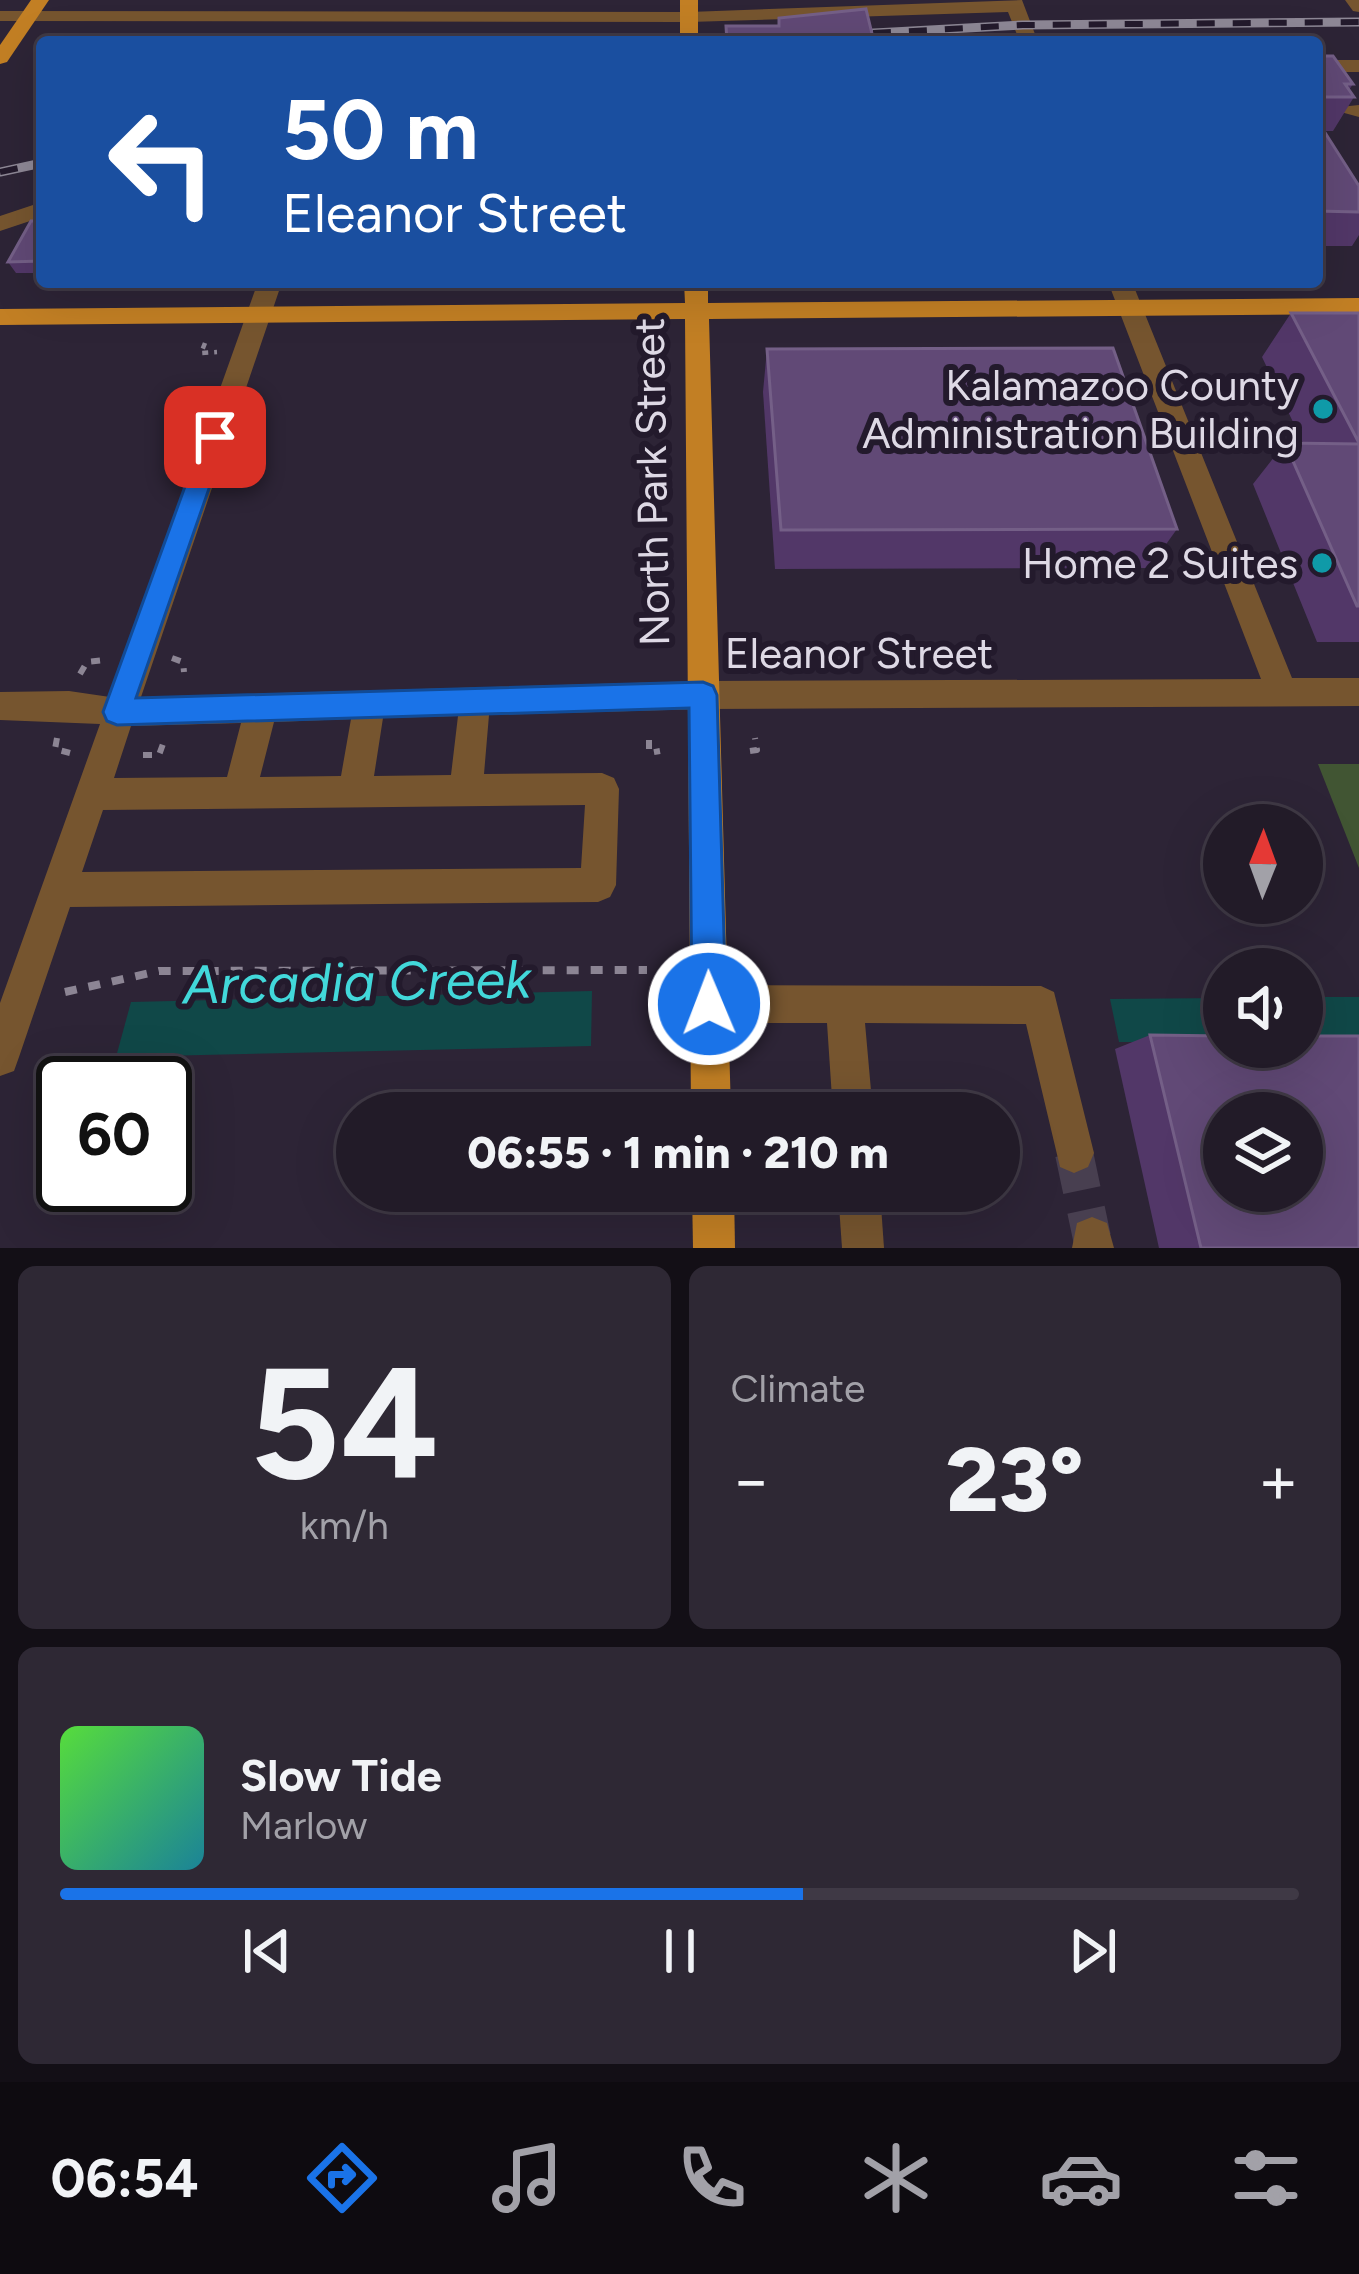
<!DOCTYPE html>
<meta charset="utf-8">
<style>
:root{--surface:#221b28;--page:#2e2834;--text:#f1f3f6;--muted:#a2a1a8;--line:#3f3945;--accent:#1a73e8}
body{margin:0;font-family:Figtree,sans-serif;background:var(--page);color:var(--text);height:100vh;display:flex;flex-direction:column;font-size:45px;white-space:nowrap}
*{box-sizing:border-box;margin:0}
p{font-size:39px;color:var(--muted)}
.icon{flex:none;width:66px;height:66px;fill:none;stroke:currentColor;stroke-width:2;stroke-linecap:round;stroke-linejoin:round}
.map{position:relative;height:1248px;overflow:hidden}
.drawer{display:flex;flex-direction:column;gap:18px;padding:18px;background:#130f16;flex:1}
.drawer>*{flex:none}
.banner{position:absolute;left:36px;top:36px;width:1287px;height:252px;border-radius:12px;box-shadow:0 12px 48px #0002,0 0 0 3px var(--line);background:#1a4fa0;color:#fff;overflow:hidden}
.needle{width:78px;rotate:1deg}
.fabs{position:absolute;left:1203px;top:804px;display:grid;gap:24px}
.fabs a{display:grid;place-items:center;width:120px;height:120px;border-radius:50%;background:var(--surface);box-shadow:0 12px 48px #0002,0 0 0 3px var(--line);font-size:60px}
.speed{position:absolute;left:36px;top:1056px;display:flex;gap:24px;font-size:60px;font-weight:700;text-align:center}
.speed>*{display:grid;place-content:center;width:156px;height:156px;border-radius:50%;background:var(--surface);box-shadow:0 12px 48px #0002,0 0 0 3px var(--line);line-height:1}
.speed .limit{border:6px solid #111;border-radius:18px;background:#fff;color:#111}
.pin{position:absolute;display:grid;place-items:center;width:102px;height:102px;color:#fff;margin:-51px;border-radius:24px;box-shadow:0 6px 18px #0006}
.me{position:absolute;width:132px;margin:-66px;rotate:359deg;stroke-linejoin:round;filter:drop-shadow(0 0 9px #0008)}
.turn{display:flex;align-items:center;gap:42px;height:252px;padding:0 48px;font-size:54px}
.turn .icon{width:156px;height:156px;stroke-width:2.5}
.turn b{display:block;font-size:84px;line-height:102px}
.big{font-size:90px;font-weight:800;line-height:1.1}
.drawer .card{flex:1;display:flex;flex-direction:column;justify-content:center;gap:18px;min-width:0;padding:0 42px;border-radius:18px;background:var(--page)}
.drawer .dial{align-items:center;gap:0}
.dial b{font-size:156px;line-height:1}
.song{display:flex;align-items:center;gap:36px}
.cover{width:144px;height:144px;border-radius:18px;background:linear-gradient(135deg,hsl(110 70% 55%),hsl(190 70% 35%))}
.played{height:12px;border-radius:6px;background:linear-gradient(90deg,var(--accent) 60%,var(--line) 60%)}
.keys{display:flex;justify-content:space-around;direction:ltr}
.heat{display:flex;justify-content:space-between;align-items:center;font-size:66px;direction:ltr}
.drawer .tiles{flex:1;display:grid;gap:18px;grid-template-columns:1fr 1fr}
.card:last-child{grid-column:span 2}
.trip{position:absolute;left:336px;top:1092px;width:684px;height:120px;border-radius:60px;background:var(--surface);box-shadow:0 12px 48px #0002,0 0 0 3px var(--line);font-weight:800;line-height:120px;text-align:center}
.dock{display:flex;height:192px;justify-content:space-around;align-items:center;background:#0e0b10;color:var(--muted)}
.dock .icon{width:84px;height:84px}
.dock .selected{color:var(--accent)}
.dock b{font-size:54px;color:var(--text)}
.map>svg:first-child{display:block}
.green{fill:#415533}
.water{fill:#104848}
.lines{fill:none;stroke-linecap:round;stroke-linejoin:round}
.minor-tunnel{stroke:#483f50;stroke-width:38;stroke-dasharray:38 20;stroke-linecap:butt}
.path-far2{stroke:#8c8594;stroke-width:4.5;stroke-dasharray:6 6;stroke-linecap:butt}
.path-far1{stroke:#8c8594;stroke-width:6;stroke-dasharray:9 9;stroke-linecap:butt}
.path{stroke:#8c8594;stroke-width:8;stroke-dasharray:12 12;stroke-linecap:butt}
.minor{fill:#76552f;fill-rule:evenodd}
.major{fill:#c27f24;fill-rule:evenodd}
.rail-casing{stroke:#8e8896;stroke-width:9}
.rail{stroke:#231a2c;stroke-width:6;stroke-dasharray:18;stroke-linecap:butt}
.wall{fill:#523768}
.building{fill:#614976;stroke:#745f87;stroke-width:3;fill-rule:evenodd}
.route{fill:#1a73e8;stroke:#114b97;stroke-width:3}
.culture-dot{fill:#0f9aa8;stroke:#231a2c;stroke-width:4.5}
.labels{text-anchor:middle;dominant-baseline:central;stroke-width:12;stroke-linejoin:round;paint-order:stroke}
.poi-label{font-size:42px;fill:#ded9e5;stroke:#231a2c;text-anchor:end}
.street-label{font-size:42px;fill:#ded9e5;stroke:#231a2c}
.near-water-label{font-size:54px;font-style:italic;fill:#42d8da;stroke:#231a2c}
</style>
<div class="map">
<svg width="1359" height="1248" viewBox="0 0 1359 1248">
<rect width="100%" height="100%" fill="#2d2436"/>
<!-- green -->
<path class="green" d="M1318,764H1359V868Z"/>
<!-- water -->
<g class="water">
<path d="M592,991L591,1046L116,1057L131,1002Z"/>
<rect x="1302" y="997" width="57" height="45"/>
<path d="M1224,998V1042H1119L1110,999Z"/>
</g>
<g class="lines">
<!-- minor-tunnel -->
<path class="minor-tunnel" d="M1074,1153L1092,1238"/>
<!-- path-far2 -->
<path class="path-far2" d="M205,343L201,353L217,352"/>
<!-- path-far1 -->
<g class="path-far1">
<path d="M172,658L183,662L184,672"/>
<path d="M80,674L87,662L105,660"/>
<path d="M57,738L55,749L70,753"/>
<path d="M649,740V753L660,751"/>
<path d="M750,751L757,750L755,738"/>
<path d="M143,755H159L164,741"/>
</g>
<!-- path -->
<path class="path" d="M65,992L159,971L647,970"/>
<!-- minor -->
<g class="minor">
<path d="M1022,0L1038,42H1020L1008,12L689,22L0,21V11L689,12Z"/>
<path d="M1345,0H1359V12L1353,11Z"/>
<rect x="1317" y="60" width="42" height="12"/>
<path d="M1359,105V117L1337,111L1340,107Z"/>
<path d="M42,202V217L0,231V216Z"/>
<path d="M258,282H282L141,697L703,681L1261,679L1108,282H1132L1292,678H1359V706L703,709L489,715L484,774L602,773L614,778L619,789L616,885L610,897L598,902L70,907L19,1057L14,1071L0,1076V1003L100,724L0,720V692L69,691L110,697ZM458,716L451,775L374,776L383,718ZM351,719L341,776L260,777L274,722ZM241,723L227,777L114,778L131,726ZM585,805L581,868L82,872L103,810Z"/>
<path d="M709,985L1041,986L1054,992L1094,1153L1088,1167L1074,1173L1060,1167L1026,1024L865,1023L873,1113H833L827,1023H709L696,1017L690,1004L696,991Z"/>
<path d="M838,1191H880L884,1248H842Z"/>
<path d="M1092,1217L1107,1223L1114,1248H1072L1077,1223Z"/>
</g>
<!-- major -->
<g class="major">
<path d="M31,0H49L7,62L0,64V45Z"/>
<rect x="680" y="0" width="18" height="42"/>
<path d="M684,282H708V303L1359,298V314L709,319L731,1113H691L685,319L0,325V309L685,303Z"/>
<path d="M692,1191H734L735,1248H693Z"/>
</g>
<defs>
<g id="rail">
<path d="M837,35L1023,25L1359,22"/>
<path d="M0,172L42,163"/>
</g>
</defs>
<!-- rail casing -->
<use href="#rail" class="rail-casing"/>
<!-- rail -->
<use href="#rail" class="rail"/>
</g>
<!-- wall -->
<g class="wall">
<path d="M1317,56L1353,84L1349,90L1354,97L1333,131H1324L1359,186V235L1352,246H1317Z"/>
<path d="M42,221V273H16L8,262Z"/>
<path d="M1291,313H1359V642H1317L1253,484L1285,443H1303L1262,357Z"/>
<path d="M767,349L1177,529L1149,568L775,569L763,392Z"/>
<path d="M1150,1035L1359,1248H1159L1115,1049Z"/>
</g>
<!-- building -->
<g class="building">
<path d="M866,9L874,42H727L726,26H779V18Z"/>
<path d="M1317,56H1333L1353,84H1345L1354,97H1317Z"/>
<path d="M1317,120L1359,186V212L1317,211Z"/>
<path d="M31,221H42V261L8,262Z"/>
<path d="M1291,313H1359V443Z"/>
<path d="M1113,348L1177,529L781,530L767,349Z"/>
<path d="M1285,443L1359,444V606H1357Z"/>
<path d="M1150,1035L1224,1036V1047H1302V1036H1359V1248H1201ZM1224,1113H1302V1191H1224Z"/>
</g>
<!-- route -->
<path class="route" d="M215,428L227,437L136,698L703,682L713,686L717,695L726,1004L721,1016L709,1021L697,1016L692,1004L689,708L117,725L107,721L103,712L203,437Z"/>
<!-- markers -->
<g class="culture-dot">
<circle cx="1323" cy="409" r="12"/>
<circle cx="1322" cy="563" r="12"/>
</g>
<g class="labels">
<!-- poi labels -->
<g class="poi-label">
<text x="1299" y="385">Kalamazoo County<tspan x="1299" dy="48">Administration Building</tspan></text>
<text x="1298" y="563">Home 2 Suites</text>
</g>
<!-- street labels -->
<g class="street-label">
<text transform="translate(652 482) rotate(-91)">North Park Street</text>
<text x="859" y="653">Eleanor Street</text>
</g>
<!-- near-water labels -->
<g class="near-water-label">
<text transform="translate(357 982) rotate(-1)">Arcadia Creek</text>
</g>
</g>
</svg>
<div class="fabs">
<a><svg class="needle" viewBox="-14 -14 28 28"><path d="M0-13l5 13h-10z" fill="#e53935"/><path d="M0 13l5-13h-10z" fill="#a2a1a8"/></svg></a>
<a><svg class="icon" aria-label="sound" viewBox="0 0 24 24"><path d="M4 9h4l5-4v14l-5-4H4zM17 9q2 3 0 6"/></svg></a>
<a><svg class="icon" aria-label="layers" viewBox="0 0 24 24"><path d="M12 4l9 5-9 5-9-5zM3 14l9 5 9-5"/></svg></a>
</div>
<div class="speed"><div class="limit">60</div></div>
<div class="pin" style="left:215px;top:437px;background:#d93025"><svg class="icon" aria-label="arrive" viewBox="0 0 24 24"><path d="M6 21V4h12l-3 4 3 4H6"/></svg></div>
<svg class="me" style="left:709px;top:1004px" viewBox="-20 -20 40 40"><circle r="17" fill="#1a73e8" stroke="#fff" stroke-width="3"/><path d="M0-11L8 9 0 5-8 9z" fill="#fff"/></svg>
<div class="trip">06:55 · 1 min · 210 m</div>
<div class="banner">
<div class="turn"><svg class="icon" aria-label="left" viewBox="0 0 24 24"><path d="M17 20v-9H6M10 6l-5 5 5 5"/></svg><div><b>50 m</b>Eleanor Street</div></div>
</div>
</div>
<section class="drawer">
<div class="tiles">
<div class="card dial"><b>54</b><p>km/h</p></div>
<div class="card"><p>Climate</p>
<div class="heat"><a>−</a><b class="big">23°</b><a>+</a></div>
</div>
<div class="card">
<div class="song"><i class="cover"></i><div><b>Slow Tide</b><p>Marlow</p></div></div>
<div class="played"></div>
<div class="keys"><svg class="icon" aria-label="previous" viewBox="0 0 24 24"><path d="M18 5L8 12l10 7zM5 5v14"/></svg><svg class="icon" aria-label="pause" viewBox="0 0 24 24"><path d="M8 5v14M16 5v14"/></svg><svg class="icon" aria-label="next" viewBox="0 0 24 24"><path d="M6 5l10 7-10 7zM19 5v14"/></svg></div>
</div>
</div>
</section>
<nav class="dock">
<b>06:54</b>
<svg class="icon selected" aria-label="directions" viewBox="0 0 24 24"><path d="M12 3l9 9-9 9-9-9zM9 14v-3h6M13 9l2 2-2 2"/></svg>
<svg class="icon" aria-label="music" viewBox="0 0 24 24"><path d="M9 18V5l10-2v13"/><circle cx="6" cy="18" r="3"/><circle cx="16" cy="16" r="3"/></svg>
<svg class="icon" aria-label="phone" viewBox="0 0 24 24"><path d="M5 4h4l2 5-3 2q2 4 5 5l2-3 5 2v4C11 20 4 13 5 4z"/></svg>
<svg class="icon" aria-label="climate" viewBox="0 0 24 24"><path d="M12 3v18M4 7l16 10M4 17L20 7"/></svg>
<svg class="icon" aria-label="car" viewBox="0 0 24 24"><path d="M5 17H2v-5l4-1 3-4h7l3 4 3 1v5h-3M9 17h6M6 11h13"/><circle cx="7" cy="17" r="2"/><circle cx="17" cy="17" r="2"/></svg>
<svg class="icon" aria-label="filters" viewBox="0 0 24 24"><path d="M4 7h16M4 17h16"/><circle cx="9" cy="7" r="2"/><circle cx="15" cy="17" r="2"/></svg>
</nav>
